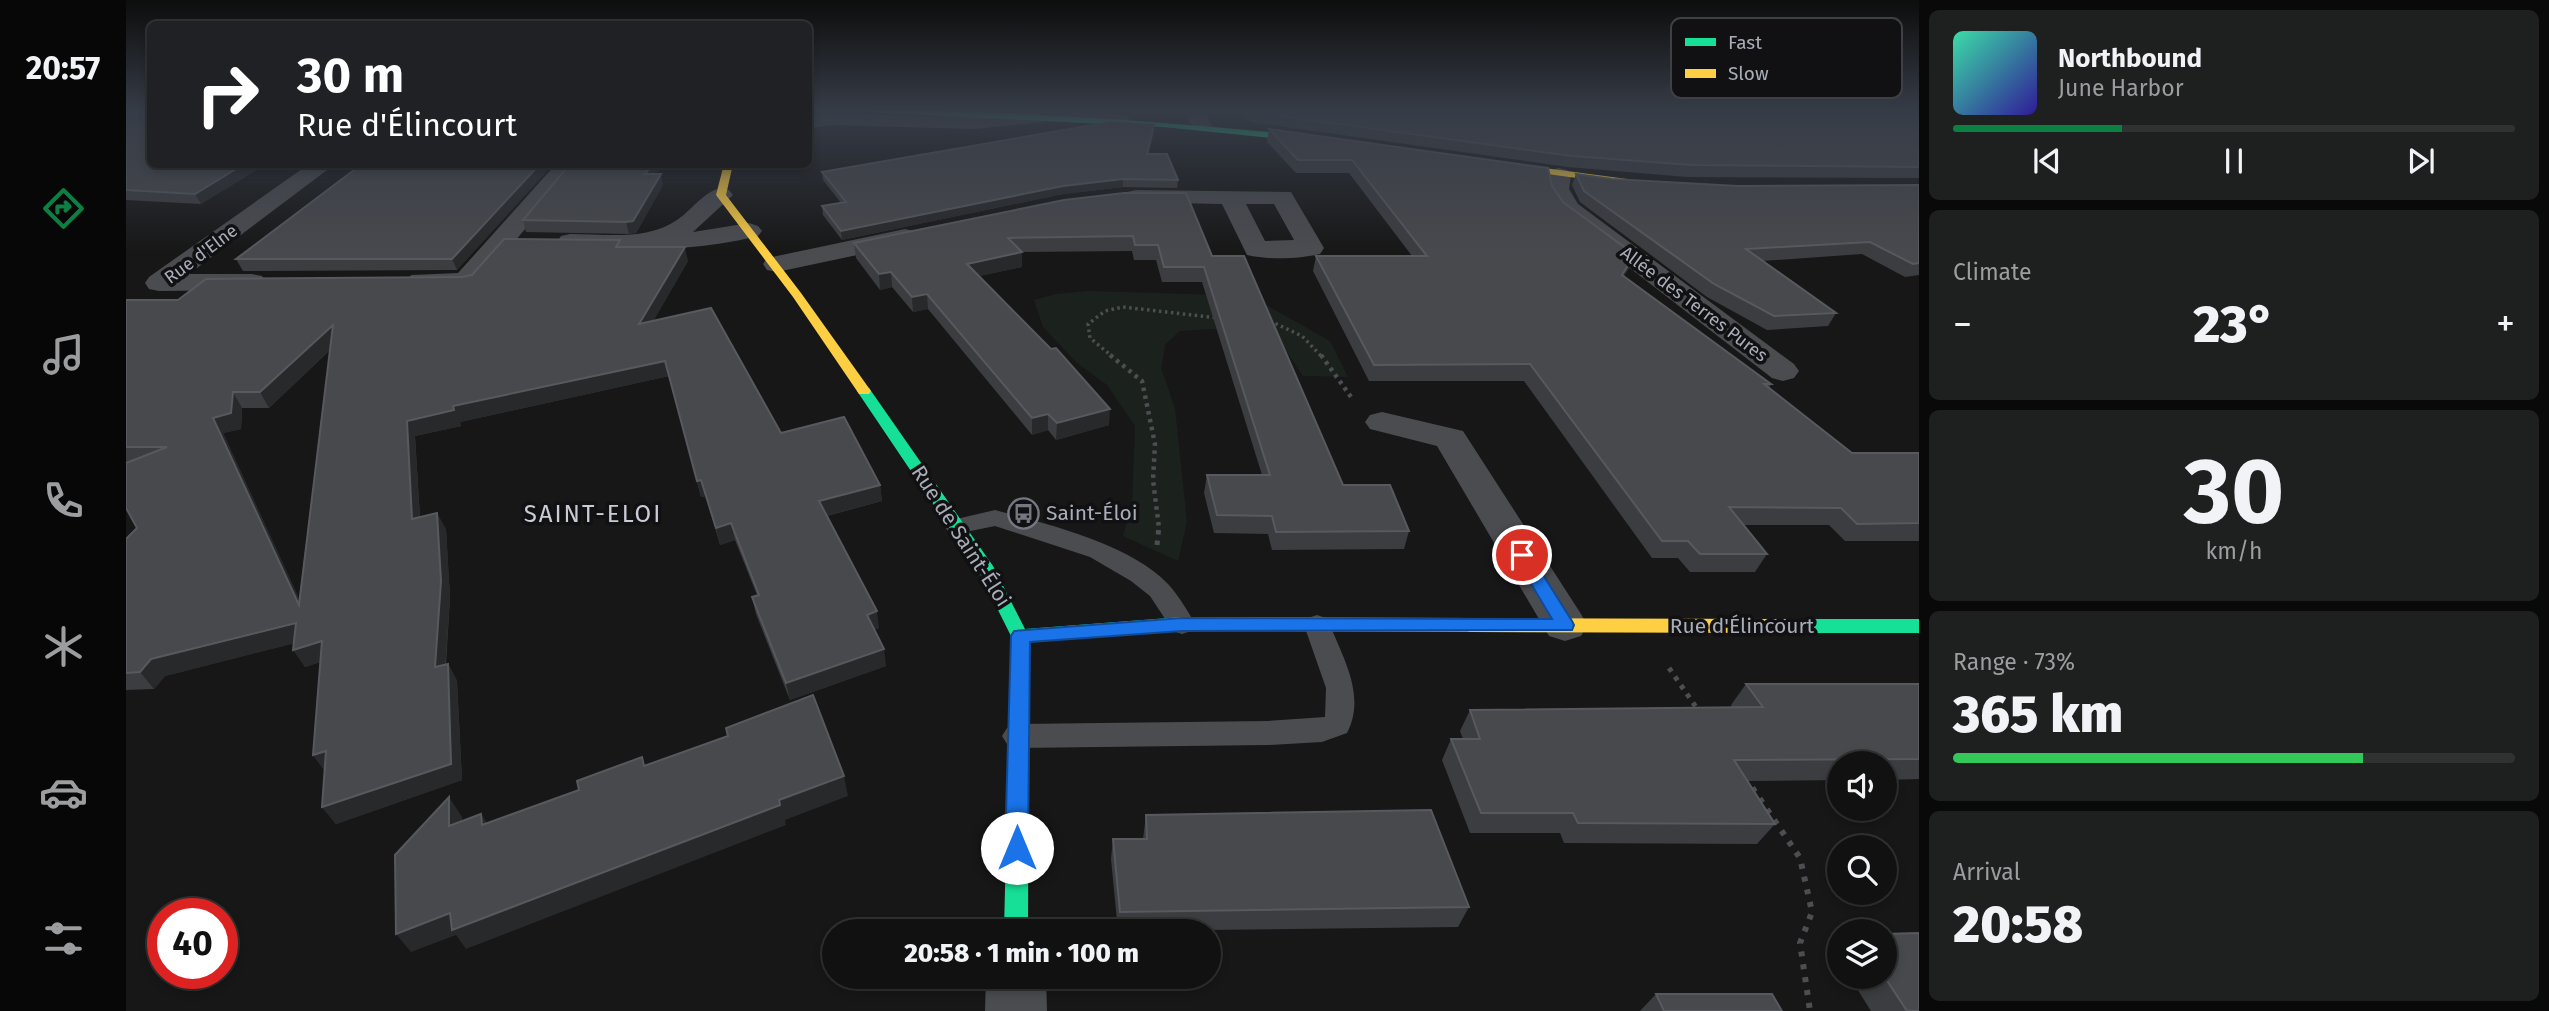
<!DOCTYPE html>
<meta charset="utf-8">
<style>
:root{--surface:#111;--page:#1e1f1f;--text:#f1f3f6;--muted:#9c9d9f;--line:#303131;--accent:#0b8043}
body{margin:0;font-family:"Fira Sans",sans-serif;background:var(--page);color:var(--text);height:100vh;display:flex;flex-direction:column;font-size:26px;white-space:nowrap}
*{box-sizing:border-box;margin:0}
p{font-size:23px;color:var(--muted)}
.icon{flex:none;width:38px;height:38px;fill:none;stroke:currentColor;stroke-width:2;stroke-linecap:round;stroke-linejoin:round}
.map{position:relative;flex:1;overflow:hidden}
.sheet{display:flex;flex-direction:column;gap:10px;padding:10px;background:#090909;width:630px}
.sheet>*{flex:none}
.banner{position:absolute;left:21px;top:21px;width:665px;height:147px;border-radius:10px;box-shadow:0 4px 10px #0003,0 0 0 2px var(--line);background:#202124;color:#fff;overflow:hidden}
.buttons{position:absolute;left:1701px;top:751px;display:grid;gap:14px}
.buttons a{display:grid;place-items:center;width:70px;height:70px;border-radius:50%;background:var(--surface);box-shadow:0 4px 10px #0003,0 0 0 2px var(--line);font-size:35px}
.speed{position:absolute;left:21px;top:898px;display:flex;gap:14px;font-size:35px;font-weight:700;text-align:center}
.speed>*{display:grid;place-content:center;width:91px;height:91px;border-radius:50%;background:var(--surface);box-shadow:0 4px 10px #0003,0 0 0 2px var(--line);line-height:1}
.speed .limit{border:10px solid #d22;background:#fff;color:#111}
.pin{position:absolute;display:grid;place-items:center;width:60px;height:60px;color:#fff;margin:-30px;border:4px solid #fff;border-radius:50%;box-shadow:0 2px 7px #0007}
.me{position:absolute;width:77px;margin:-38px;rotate:0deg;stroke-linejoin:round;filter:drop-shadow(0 0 5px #0008)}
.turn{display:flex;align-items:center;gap:24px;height:147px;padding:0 35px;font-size:32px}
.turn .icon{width:91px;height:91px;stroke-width:2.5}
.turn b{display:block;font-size:49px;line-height:60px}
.big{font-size:52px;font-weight:800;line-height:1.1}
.sheet .widget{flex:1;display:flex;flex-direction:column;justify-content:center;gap:10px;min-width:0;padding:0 24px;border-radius:10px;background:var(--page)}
.sheet .dial{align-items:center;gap:0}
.dial b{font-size:91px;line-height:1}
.song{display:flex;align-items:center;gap:21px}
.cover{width:84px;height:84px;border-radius:10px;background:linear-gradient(135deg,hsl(160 70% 55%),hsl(250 70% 35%))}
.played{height:7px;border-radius:4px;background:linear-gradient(90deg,var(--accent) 30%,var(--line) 30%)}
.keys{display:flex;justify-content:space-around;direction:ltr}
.heat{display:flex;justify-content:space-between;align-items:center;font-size:38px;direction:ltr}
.charge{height:10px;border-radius:5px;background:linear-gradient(90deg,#34c759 73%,var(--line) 0)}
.trip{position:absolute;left:696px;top:919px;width:399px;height:70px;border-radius:35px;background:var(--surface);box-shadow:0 4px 10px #0003,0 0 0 2px var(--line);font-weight:800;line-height:70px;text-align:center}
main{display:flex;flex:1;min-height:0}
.tabs{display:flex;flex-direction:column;width:126px;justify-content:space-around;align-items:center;background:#070707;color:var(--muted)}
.tabs .icon{width:49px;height:49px}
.tabs .current{color:var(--accent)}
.tabs b{font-size:32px;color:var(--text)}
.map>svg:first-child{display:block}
.green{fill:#1b211c}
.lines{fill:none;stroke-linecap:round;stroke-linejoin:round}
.path-far3{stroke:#4d4e52;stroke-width:3.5;stroke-dasharray:2.5 3.5;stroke-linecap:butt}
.path-far2{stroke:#4d4e52;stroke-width:4.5;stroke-dasharray:3.5 4.5;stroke-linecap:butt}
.path-far1{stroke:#4d4e52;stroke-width:5;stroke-dasharray:4.5 6;stroke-linecap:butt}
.path{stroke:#4d4e52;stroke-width:6;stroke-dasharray:5 8;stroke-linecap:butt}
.lane{fill:#4b4c50;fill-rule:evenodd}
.street{fill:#4b4c50;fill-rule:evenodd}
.fast{fill:#16e098;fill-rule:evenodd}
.slow{fill:#ffcf43;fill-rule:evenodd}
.wall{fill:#3c3d40;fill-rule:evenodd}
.shaded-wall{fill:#28292a}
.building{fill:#48494d;stroke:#57595e;stroke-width:2;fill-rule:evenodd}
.route{fill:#1a73e8;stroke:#114b97;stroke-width:2}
.labels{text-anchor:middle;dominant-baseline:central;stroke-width:7;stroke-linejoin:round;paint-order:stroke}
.far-street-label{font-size:18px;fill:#a8adb8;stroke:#111113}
.poi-label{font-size:21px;fill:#a8adb8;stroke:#111113;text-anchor:start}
.street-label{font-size:21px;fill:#a8adb8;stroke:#111113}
.quarter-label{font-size:24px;letter-spacing:2px;fill:#c9ccd4;stroke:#111113}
.key{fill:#111113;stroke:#3e4045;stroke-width:2}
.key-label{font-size:19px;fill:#a8adb8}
</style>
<main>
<nav class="tabs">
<b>20:57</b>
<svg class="icon current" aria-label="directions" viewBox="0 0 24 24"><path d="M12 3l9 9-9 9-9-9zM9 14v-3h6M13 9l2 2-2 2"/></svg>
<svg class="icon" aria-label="music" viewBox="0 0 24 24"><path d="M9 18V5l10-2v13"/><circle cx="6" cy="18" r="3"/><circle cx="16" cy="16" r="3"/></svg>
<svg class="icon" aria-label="phone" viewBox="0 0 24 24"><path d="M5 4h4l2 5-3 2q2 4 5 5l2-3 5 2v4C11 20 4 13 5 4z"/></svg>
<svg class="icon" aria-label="climate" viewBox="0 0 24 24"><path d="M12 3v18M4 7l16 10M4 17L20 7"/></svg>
<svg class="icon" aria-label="car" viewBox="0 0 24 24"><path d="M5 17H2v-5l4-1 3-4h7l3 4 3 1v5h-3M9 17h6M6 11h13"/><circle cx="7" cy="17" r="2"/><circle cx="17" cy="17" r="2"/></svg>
<svg class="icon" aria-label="filters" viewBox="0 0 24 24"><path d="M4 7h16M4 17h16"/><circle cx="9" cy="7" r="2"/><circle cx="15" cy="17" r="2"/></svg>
</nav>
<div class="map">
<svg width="1793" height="1011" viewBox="0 0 1793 1011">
<rect width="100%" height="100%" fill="#171717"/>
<!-- green -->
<path class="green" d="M963,291L1095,295L1133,301L1204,341L1222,377L1177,376L1147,331L1107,328L1054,331L1039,345L1035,368L1049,408L1061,522L1052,561L997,536L1006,503L1009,426L981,385L951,363L917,327L908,300L930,294Z"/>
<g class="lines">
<!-- path-far3 -->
<g class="path-far3">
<path d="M1144,321L1176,336L1196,357"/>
<path d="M987,357L964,338L962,324L979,311L997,307L1092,318"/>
</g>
<!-- path-far2 -->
<g class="path-far2">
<path d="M984,355L1016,381L1029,444L1027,480L1033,528"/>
<path d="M1195,355L1225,397"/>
</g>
<!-- path-far1 -->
<g class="path-far1">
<path d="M1031,545L1033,526"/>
<path d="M1543,668L1572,710"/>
</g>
<!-- path -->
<path class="path" d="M1619,777L1674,858L1686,912L1674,943L1684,1011"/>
<!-- lane -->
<g class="lane">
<path d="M869,510C921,524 1004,544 1042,584C1052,595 1062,611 1069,624L1065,631L1056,634L1047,631L1024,596L1005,581L964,557L869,526L830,534L822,531L818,526L822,521Z"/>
<path d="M1191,615L1200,618L1204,625C1218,660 1240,696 1221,733L1196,742L1142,745L891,748L881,744L876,736L881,728L891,724L1142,721L1199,717L1200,688L1178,625L1182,618Z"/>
</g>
<!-- street -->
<g class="street">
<path d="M921,110H968L1002,117L1005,121L1002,125L995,127L931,116Z"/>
<path d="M1064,110H1084L1082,119L1086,126L1083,130H1069L1062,119Z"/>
<path d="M911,112L918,114L921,118L918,122L849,129L706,125L682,128V116L706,113L849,117Z"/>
<path d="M183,164H209L63,274H126L136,276L140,282L136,288L126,290L33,291L23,289L19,283L23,277Z"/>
<path d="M430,164H454L350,287L340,289L285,287L281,281L285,275L332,273Z"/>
<path d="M1433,168L1441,170L1445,175L1443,189L1452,204L1668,364L1673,371L1668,378L1657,381L1646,378L1434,214C1423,201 1414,187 1425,170Z"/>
<path d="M595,188L603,190L607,195L567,232L623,223L632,226L636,231L632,236C570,252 507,250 444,250L435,248L431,242L435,236L444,234C481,234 520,241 551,220C566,210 577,192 595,188Z"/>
<path d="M1010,190L1165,192L1198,248L1194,254C1173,259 1142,260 1121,255L1096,204L1001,202L998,197L1001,192ZM1120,204H1148L1168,240L1139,241Z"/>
<path d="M779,229L788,231L792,237L788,243L651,272L641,270L637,264L641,258L651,256Z"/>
<path d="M1256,412L1337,431L1455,614L1461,625L1455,636L1439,641L1423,636L1311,446L1244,429L1239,422L1244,415Z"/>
<path d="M860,976H920L921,1011H859Z"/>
</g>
<!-- fast -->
<g class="fast">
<path d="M737,110C890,110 1043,122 1196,137L1200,140L1196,143L1037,127L741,112Z"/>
<path d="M738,387L743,388L867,566L899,629L1056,617L1344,618L1350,620L1353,625L1350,630L1344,632L1056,631L903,642L902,931H878L885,636L853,572L731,391Z"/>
<path d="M1670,619H1793V633H1670L1664,631L1661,626L1664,621Z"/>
</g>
<!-- slow -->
<g class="slow">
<path d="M1373,162L1501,179L1506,182L1501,185L1370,167V163Z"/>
<path d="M598,164H607L600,195L675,293L745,391L743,394H733L667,297L590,195Z"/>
<path d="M1344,618L1670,619L1676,621L1679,626L1676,631L1670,633L1344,632L1338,630L1335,625L1338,620Z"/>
</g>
</g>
<!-- wall -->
<g class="wall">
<path d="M1113,110H1793V178L1561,177L1442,167L1124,122Z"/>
<path d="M0,113L140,164L75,204L0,200Z"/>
<path d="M1143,129L1426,186L1437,202L1509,255L1502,270L1498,276L1645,384L1643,388L1726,453H1793V541H1719L1703,525H1617L1641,554L1629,572H1564L1552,558H1526L1398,381H1243L1187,271L1190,256H1286L1223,173H1170L1141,142Z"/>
<path d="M1028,132L1022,154L1052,180L1051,188L997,187L937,194L716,240L697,215L696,206L715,203L697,180L696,172Z"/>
<path d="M427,164L331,270L117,271L110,259Z"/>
<path d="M531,174L537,185L510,233L503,234L400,232L397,220Z"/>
<path d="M1450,174L1486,179L1612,186L1793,185V275L1779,277L1736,254L1636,261L1710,313L1702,326L1641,330L1581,297L1454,202L1446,185Z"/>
<path d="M938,200L1086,256L1217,485L1283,531L1278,549L1146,550L1142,534L1088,533L1078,493L1081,475H1136L1076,282H1036L1030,260H1008L1006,251L896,252V267L853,276L983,425L930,440L922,430L906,435L802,309L787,312L766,287L754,290L730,258L728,243Z"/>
<path d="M496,247L562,261L527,321L655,433L754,485L756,501L701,516L753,628L748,630L760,666L664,700L630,614L626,597L631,595L609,540L594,545L580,496L575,497L543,376L334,422L335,426L289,436L294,517L320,529L324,598L320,664H322L331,681L336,780L210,824L196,807L199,771L187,755L194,662L179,667L168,643L39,676L28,689L0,690V539L11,528L0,508V300H52L335,277ZM204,350L173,599L97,433L115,429L116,408H143Z"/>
<path d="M1620,684H1793V779L1759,780V763H1713V780L1621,781L1649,824L1631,844L1438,843L1434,833H1344L1316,760L1325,739H1337L1334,731L1344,710L1606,707L1605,705Z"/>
<path d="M1020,815L1343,907L1332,927L992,931L985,859L987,839H1017Z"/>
<path d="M1713,949V961L1708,953Z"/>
<path d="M1723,976H1759L1793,1011H1745Z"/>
<path d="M1530,994L1656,1011H1514Z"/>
</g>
<!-- shaded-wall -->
<g class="shaded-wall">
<path d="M1028,125V132L1021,162V154Z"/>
<path d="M118,164H140L75,204L69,194Z"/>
<path d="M414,164H427L331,270L326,259Z"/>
<path d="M527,164H538L522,185L519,174Z"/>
<path d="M535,174L537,185L510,233L503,234L500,222Z"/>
<path d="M997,179V187L937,194L716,240L715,231L937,186Z"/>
<path d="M559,247L562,261L517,339L513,324Z"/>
<path d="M896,252V267L841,279V264Z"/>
<path d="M1509,255L1502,270L1489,290L1496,275Z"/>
<path d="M765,272L766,287L754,290L753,274Z"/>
<path d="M801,294L802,309L787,312L786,297Z"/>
<path d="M207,325L215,339L143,408L134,392Z"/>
<path d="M539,361L543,376L334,422L335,426L289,436L295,536L286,519L281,421L327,406Z"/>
<path d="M107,392L116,408L115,429L97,433L184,622L173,605L87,418Z"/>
<path d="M984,409L983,425L930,440L931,423Z"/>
<path d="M922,414V430L906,435V418Z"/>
<path d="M575,480L580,496L575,497L571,481Z"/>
<path d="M754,485L756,501L696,517L693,501Z"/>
<path d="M311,513L320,529L324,598L318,684L309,667Z"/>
<path d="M605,523L609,540L594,545L590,528Z"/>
<path d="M751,611L753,628L743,632L741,615Z"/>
<path d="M170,623L182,640L39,676L28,689L14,672L25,659Z"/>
<path d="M196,641L207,658L179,667L167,650Z"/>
<path d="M758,649L760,666L664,700L660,683Z"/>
<path d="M322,664L331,681L336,780L210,824L196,807Z"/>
<path d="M200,751V772L187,755Z"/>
<path d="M718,776L722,796L659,820L660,825L340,949L330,935L285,952L270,934L324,913L653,800Z"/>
<path d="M323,797L336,817V845L323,826Z"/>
<path d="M355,814L368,833L356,825Z"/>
</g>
<!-- building -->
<g class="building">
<path d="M1124,110H1793V167L1566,165L1446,156L1125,112Z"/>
<path d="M4,111L24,112V164H118L69,194L0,190V113Z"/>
<path d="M984,122L1028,125L1021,154H1041L1052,180L997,179L937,186L715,231L696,206L720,202L696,172Z"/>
<path d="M1143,129L1422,168L1426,186L1437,202L1509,255L1496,275L1645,384H1638L1726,453H1793V523L1731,524L1715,508L1603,507L1641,554H1574L1562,541H1536L1404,364L1248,365L1190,256H1301L1226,160H1172Z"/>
<path d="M236,164H414L326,259H110Z"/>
<path d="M444,164H527L519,174H535L507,221L500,222L397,220Z"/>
<path d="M1450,174L1486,179L1612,186L1793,185V263L1787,264L1744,242L1620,249L1710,313L1648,316L1588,284L1458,191Z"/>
<path d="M998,193H1060L1086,256H1118L1217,485H1264L1283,531L1150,532L1146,516L1091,515L1081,475H1144L1078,267H1038L1032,245H1009L1007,236L882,238L896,252L841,264L925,349L930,348L984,409L931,423L922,414L906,418L801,294L786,297L765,272L753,274L728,243L938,200Z"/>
<path d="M378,239L494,240L490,247H559L513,324L585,308L655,433L718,417L754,485L693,501L751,611L741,615L758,649L660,683L626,597L633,595L605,523L590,528L575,480L571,481L539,361L327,406L328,410L281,421L286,519L311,513L315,581L309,667L322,664L325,764L196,807L200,751L187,755L196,641L167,650L170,623L25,659L14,672L0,673V539L11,528L0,508V463L41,447H0V300H52L80,279L335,277L346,275ZM207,325L173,605L87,418L105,413L107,392H134Z"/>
<path d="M1620,684H1793V759L1608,760L1649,824L1452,823L1447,813H1355L1325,739H1354L1344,710L1637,707Z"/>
<path d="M687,695L718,776L653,800L654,805L326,930L324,913L270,934L269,855L323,797V826L355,814L356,825L453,790L451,781L516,757L518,766L602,736L600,728Z"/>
<path d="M1305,810L1343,907L994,912L987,839H1021L1020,815Z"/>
<path d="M1793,933V1011H1781L1758,976L1759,934Z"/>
<path d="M1530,994H1646L1656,1011H1538Z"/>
</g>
<!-- sky -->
<linearGradient id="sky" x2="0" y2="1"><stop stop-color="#0d0d0d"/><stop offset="0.44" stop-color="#363c47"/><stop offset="1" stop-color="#363c47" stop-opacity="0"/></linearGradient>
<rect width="1793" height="252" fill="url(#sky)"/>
<!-- route -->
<path class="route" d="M1396,550L1402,551L1446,621L1448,625L1446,630L1056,631L904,642L902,848L899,855L891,858L883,855L879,848L885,636L888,631L1056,618L1426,619L1388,555Z"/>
<!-- icons -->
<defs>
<symbol id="bus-ring" viewBox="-11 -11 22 22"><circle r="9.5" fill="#111113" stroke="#757880" stroke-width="1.5"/><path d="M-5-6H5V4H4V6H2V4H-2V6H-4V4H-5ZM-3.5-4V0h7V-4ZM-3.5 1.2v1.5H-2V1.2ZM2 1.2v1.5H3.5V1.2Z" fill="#757880"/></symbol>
</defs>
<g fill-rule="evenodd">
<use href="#bus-ring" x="880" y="496" width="35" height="35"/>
</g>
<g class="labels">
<!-- far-street labels -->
<g class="far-street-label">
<text transform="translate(75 254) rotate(-37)">Rue d'Elne</text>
<text transform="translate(1568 304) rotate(37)">Allée des Terres Pures</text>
</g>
<!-- poi labels -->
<g class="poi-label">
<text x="920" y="513">Saint-Éloi</text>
</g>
<!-- street labels -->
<g class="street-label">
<text transform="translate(835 536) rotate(57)">Rue de Saint-Éloi</text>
<text x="1616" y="626">Rue d'Élincourt</text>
</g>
<!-- quarter labels -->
<g class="quarter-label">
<text x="467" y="514">SAINT-ELOI</text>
</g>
</g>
<!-- legend -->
<rect x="1545" y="18" width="231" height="80" rx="10" class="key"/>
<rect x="1559" y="38" width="31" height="8" fill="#16e098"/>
<rect x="1559" y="69" width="31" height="9" fill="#ffcf43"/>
<g class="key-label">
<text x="1602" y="49">Fast</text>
<text x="1602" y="80">Slow</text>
</g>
</svg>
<div class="buttons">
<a><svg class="icon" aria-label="sound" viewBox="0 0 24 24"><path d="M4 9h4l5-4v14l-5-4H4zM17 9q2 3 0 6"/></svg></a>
<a><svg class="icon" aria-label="search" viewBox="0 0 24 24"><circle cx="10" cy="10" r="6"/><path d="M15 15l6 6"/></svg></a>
<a><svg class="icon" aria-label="layers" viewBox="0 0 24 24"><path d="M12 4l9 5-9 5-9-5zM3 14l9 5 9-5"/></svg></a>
</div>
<div class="speed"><div class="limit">40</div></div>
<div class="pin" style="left:1396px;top:555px;background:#d93025"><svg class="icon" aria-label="arrive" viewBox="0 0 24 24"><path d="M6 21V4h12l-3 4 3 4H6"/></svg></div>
<svg class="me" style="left:891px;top:848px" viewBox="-20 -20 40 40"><circle r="19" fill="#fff"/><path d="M0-13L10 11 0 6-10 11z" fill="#1a73e8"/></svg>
<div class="trip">20:58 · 1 min · 100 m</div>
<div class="banner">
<div class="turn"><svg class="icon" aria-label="right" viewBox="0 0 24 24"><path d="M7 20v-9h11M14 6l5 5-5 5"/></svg><div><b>30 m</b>Rue d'Élincourt</div></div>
</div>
</div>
<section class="sheet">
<div class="widget">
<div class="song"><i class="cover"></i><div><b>Northbound</b><p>June Harbor</p></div></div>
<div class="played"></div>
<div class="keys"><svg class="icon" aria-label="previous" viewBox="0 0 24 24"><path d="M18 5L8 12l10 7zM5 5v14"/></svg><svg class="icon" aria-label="pause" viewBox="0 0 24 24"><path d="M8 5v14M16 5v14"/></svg><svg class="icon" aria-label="next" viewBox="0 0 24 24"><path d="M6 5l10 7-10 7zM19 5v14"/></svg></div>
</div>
<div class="widget"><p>Climate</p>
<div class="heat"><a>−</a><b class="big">23°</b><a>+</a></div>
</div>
<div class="widget dial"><b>30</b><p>km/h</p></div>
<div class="widget"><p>Range · 73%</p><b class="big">365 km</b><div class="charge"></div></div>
<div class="widget"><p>Arrival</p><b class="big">20:58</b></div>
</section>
</main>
